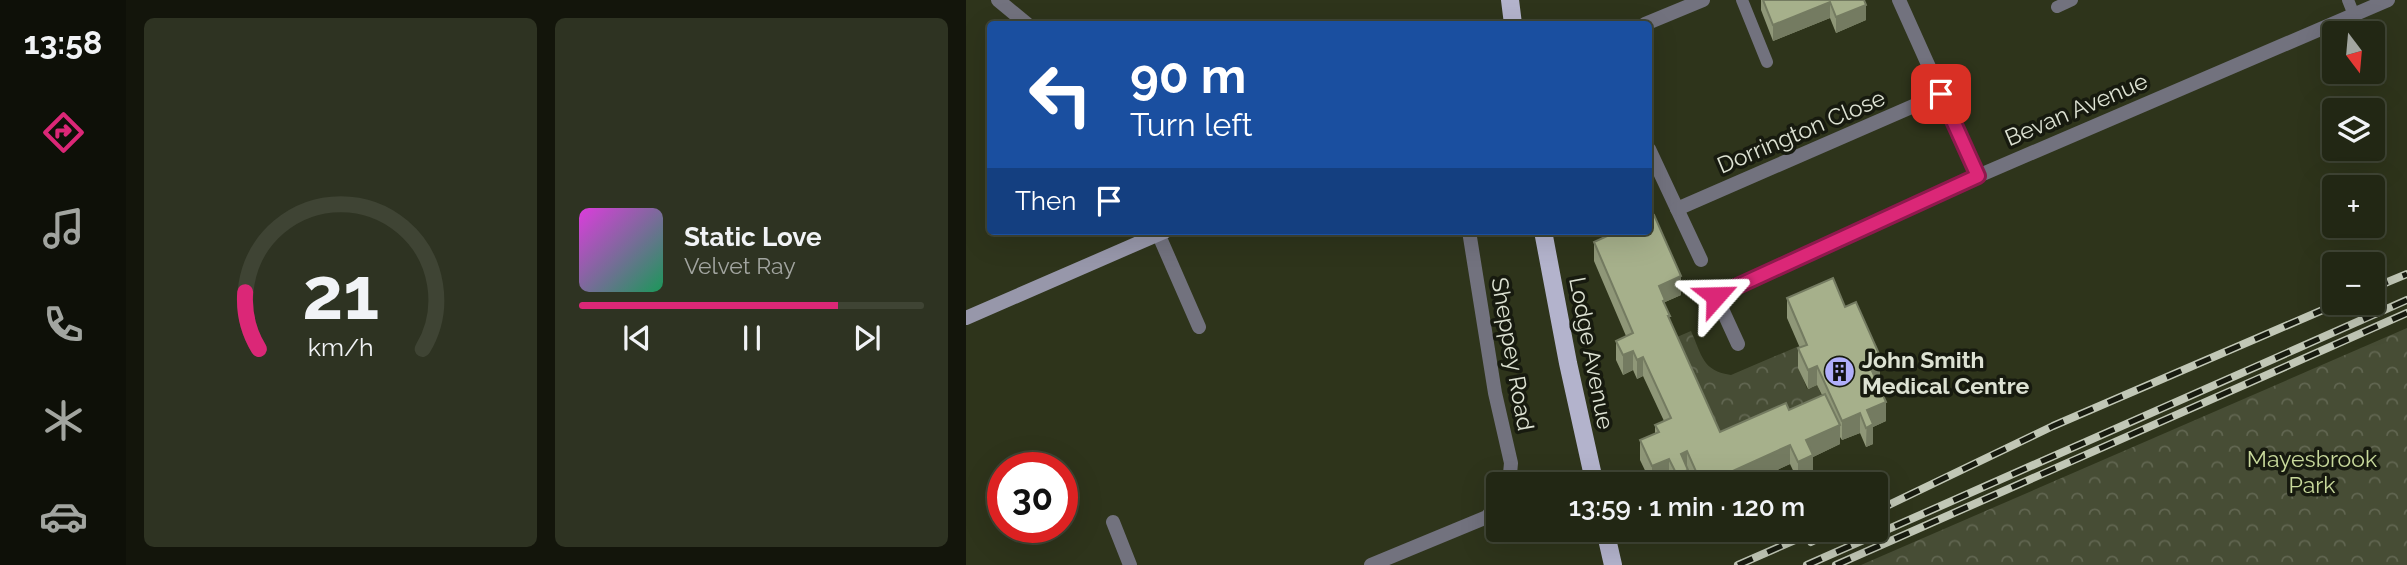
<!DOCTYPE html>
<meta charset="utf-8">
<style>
:root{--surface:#222714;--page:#2e3322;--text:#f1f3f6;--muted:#a2a5a0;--line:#3f4434;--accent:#db2777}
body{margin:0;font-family:Raleway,sans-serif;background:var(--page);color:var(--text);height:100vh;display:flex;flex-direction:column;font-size:26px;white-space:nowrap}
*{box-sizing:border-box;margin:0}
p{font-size:23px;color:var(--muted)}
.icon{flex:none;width:38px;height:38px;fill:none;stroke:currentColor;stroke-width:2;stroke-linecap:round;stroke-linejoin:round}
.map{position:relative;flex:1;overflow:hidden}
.drawer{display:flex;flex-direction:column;gap:18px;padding:18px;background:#13150b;width:840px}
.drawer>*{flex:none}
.guide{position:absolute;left:21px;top:21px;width:665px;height:214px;border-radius:7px;box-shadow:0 7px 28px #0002,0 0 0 2px var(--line);background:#1a4fa0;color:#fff;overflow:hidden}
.needle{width:46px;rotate:164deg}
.buttons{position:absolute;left:1356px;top:21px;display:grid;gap:14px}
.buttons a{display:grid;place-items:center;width:63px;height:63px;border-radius:7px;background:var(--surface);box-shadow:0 7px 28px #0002,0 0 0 2px var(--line);font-size:35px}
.speed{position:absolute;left:21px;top:452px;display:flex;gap:14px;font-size:35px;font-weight:700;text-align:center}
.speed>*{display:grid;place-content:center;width:91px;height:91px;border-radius:50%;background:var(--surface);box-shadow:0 7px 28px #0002,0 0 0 2px var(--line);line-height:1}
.speed .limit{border:10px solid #d22;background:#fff;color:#111}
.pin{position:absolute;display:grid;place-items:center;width:60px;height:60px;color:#fff;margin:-30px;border-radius:14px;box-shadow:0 4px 10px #0006}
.me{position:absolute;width:77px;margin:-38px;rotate:65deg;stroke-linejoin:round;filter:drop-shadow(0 0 5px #0008)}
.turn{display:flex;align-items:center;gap:24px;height:147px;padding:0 28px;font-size:32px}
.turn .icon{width:91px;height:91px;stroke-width:2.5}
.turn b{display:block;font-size:49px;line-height:60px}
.then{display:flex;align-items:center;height:66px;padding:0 28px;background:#0003;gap:14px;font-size:26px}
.drawer .widget{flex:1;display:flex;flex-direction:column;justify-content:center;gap:10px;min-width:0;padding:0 24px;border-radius:10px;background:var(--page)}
.drawer .dial{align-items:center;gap:0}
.dial svg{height:182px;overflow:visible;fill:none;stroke:var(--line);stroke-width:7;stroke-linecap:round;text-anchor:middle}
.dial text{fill:var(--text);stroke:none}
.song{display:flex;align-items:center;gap:21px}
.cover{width:84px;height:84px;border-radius:10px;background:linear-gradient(135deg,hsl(300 70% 55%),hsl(150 70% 35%))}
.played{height:7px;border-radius:4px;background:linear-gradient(90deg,var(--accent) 75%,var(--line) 75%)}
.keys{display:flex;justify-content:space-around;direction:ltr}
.drawer .tiles{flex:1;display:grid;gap:18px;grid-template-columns:repeat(2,1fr)}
.trip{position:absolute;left:520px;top:472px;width:402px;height:70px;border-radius:7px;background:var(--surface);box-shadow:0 7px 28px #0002,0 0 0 2px var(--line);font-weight:600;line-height:70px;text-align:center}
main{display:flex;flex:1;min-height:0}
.tabs{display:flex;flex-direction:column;width:126px;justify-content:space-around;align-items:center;background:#0e1008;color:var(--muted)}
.tabs .icon{width:49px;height:49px}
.tabs .current{color:var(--accent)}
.tabs b{font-size:32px;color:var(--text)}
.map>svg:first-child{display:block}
.park{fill:url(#park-crowns)}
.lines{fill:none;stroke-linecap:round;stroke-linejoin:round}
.lane{stroke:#72727e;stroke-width:12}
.street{stroke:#72727e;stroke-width:14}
.secondary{stroke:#9797aa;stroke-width:14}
.primary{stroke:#b3b3cc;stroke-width:18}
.rail-casing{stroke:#c1c7b6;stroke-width:8}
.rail{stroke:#171a0f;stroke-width:5;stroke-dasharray:16;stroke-linecap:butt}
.wall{fill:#8f9778}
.shaded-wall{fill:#747b61}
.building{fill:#a6b08b;stroke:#747b61;stroke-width:2}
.route-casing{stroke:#8e194d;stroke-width:18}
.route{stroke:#db2777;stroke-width:12}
.labels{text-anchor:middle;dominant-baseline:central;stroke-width:7;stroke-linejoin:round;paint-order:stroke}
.street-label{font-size:23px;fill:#dde2d3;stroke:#171a0f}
.poi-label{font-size:23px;font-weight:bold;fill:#dde2d3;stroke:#171a0f;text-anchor:start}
.park-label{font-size:23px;fill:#c8d99b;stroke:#171a0f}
</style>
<main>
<nav class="tabs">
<b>13:58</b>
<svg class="icon current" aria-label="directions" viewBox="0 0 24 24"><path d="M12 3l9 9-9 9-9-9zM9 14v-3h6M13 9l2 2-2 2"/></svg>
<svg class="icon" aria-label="music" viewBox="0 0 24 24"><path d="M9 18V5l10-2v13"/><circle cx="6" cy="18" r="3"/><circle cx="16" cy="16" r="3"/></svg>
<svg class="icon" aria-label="phone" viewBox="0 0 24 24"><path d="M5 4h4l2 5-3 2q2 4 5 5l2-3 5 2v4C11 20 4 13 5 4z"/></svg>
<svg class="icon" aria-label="climate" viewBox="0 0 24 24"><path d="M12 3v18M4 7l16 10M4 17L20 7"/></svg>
<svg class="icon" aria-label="car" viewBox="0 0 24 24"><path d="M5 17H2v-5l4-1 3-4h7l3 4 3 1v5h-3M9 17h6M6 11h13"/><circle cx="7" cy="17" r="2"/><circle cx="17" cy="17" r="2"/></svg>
</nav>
<section class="drawer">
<div class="tiles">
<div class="widget dial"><svg viewBox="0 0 100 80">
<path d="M14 69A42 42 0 1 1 86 69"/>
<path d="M14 69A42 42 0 0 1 8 44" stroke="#db2777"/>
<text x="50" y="56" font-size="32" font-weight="700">21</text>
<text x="50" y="72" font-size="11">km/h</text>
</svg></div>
<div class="widget">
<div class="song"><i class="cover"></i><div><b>Static Love</b><p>Velvet Ray</p></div></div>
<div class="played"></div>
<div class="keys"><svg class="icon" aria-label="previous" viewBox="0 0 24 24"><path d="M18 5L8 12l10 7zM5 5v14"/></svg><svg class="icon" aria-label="pause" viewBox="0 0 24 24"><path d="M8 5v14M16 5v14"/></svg><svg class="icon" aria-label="next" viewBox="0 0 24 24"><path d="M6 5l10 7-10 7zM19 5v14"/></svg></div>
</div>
</div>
</section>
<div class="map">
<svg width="1441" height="565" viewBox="0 0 1441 565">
<defs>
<pattern id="park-crowns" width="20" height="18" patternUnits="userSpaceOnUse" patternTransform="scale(1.75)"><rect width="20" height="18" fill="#474d35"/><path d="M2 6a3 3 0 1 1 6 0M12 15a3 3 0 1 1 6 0" fill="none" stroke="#616651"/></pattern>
</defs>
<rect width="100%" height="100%" fill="#2e341b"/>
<!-- park -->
<g class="park">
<path d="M1441,328V565H895Z"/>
<path d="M725,331C736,355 736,371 765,375L833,346L841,364L833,368L841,389L851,385L863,412L754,452L704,340Z"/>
</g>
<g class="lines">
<!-- lane -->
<g class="lane">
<path d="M776,0L801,62"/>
<path d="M1382,0L1388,15"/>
<path d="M1091,7L1106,0"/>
</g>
<!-- street -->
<g class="street">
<path d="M32,0L61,24"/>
<path d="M933,0L1012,176"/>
<path d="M679,24L737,0"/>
<path d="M683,149L735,260"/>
<path d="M711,209L975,94"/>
<path d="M191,231L233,327"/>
<path d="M503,231L529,393L545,463L543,485"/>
<path d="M772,344L750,296L1012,176L1422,0"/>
<path d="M147,522L164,565"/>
<path d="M405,565L521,517L532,503"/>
</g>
<!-- secondary -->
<path class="secondary" d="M0,318L200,231"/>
<!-- primary -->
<g class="primary">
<path d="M544,0L547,24"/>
<path d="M577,231L602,363L629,485"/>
<path d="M639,530L647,565"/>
</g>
<defs>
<g id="rail">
<path d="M1407,288L1441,274"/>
<path d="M910,511L1087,426L1373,303"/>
<path d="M845,542L870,530"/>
<path d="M772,565L852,530"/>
<path d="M841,565L1441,300"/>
<path d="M870,565L1441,313"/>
</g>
</defs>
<!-- rail casing -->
<use href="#rail" class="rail-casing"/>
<!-- rail -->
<use href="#rail" class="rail"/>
</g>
<!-- wall -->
<g class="wall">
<path d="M795,0H898L900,20L870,33L864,18L807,41L795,10Z"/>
<path d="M628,242L715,295L699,302V305L704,321L754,432L823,410L856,395L851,385L842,389L832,368V348H834L821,318V298L879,307L914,376L909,378L920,421L907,427V444L900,447L894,433L876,440L874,437V444L847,457V474L832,481L824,464L779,485H727L722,474V485H706L703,478L688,485H686L674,460V440L689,434V425L698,421L677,376L671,379L667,370L657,375L650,360V341L660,336L628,261Z"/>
</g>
<!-- shaded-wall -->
<g class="shaded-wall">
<path d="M864,2V18L807,41V25Z"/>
<path d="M900,5V20L870,33V17Z"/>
<path d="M715,276V295L699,302V319L693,286Z"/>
<path d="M667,351V370L657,375V355Z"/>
<path d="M914,356V376L902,381V362Z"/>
<path d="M677,357V376L671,379V360Z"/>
<path d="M851,366V385L842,389V370Z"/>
<path d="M920,402V421L907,427V444L900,447L901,410Z"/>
<path d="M894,413V433L876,440V421Z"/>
<path d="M874,425V444L847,457V474L832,481V462L840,440Z"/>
<path d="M824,445V464L779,485H736Z"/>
<path d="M721,451V470H722V485H711V475L715,454Z"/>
<path d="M703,459V478L686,485V466Z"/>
</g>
<!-- building -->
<g class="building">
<path d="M797,0H898L900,5L870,17L864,2L807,25Z"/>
<path d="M688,215L715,276L693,286L699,300L697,301L704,316H702L754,432L820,403L823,410L859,394L874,425L840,440L847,455L832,462L824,445L736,485L721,451L715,454L722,470L711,475L703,459L686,466L674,440L693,432L689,425L705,418L677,357L671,360L667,351L657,355L650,341L667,333L628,242L652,231H682V217Z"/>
<path d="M867,278L879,307L890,302L914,356L902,362L920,402L901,410L907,424L900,428L894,413L876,421L851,366L842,370L832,348L841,345L821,298Z"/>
</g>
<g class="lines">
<defs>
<path id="route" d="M750,296L1012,176L975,94"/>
</defs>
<!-- route casing -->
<use href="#route" class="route-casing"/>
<!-- route -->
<use href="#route" class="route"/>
</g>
<!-- icons -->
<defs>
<symbol id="building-disc" viewBox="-11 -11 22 22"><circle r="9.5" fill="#b0aefa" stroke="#171a0f"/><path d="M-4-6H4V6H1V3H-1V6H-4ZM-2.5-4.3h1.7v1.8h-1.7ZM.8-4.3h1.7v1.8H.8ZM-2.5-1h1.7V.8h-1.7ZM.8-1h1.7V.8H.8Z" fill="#111"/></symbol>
</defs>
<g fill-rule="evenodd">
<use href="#building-disc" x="856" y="354" width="35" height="35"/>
</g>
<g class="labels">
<!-- street labels -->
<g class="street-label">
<text transform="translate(1110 109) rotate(-23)">Bevan Avenue</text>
<text transform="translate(835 131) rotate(-23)">Dorrington Close</text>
<text transform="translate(626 353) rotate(79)">Lodge Avenue</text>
<text transform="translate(547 354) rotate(80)">Sheppey Road</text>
</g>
<!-- poi labels -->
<g class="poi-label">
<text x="896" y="359">John Smith<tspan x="896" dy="26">Medical Centre</tspan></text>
</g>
<!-- park labels -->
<g class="park-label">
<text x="1346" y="458">Mayesbrook<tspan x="1346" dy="26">Park</tspan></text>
</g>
</g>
</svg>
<div class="buttons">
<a><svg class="needle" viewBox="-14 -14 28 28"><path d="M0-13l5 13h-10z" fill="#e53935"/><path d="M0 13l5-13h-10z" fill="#a2a5a0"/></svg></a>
<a><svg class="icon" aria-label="layers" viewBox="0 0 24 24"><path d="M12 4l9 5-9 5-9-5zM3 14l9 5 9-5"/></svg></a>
<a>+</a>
<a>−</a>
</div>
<div class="speed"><div class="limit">30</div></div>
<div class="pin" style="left:975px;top:94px;background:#d93025"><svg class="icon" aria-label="arrive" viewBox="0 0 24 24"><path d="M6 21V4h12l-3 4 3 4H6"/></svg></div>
<svg class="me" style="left:750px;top:296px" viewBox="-20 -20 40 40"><path d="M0-17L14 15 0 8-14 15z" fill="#db2777" stroke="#fff" stroke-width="4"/></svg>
<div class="trip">13:59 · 1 min · 120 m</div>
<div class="guide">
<div class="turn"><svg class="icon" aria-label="left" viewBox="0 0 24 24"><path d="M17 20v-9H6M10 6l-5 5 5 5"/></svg><div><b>90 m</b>Turn left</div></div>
<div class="then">Then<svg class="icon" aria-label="arrive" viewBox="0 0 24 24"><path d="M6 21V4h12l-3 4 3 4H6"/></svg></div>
</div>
</div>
</main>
